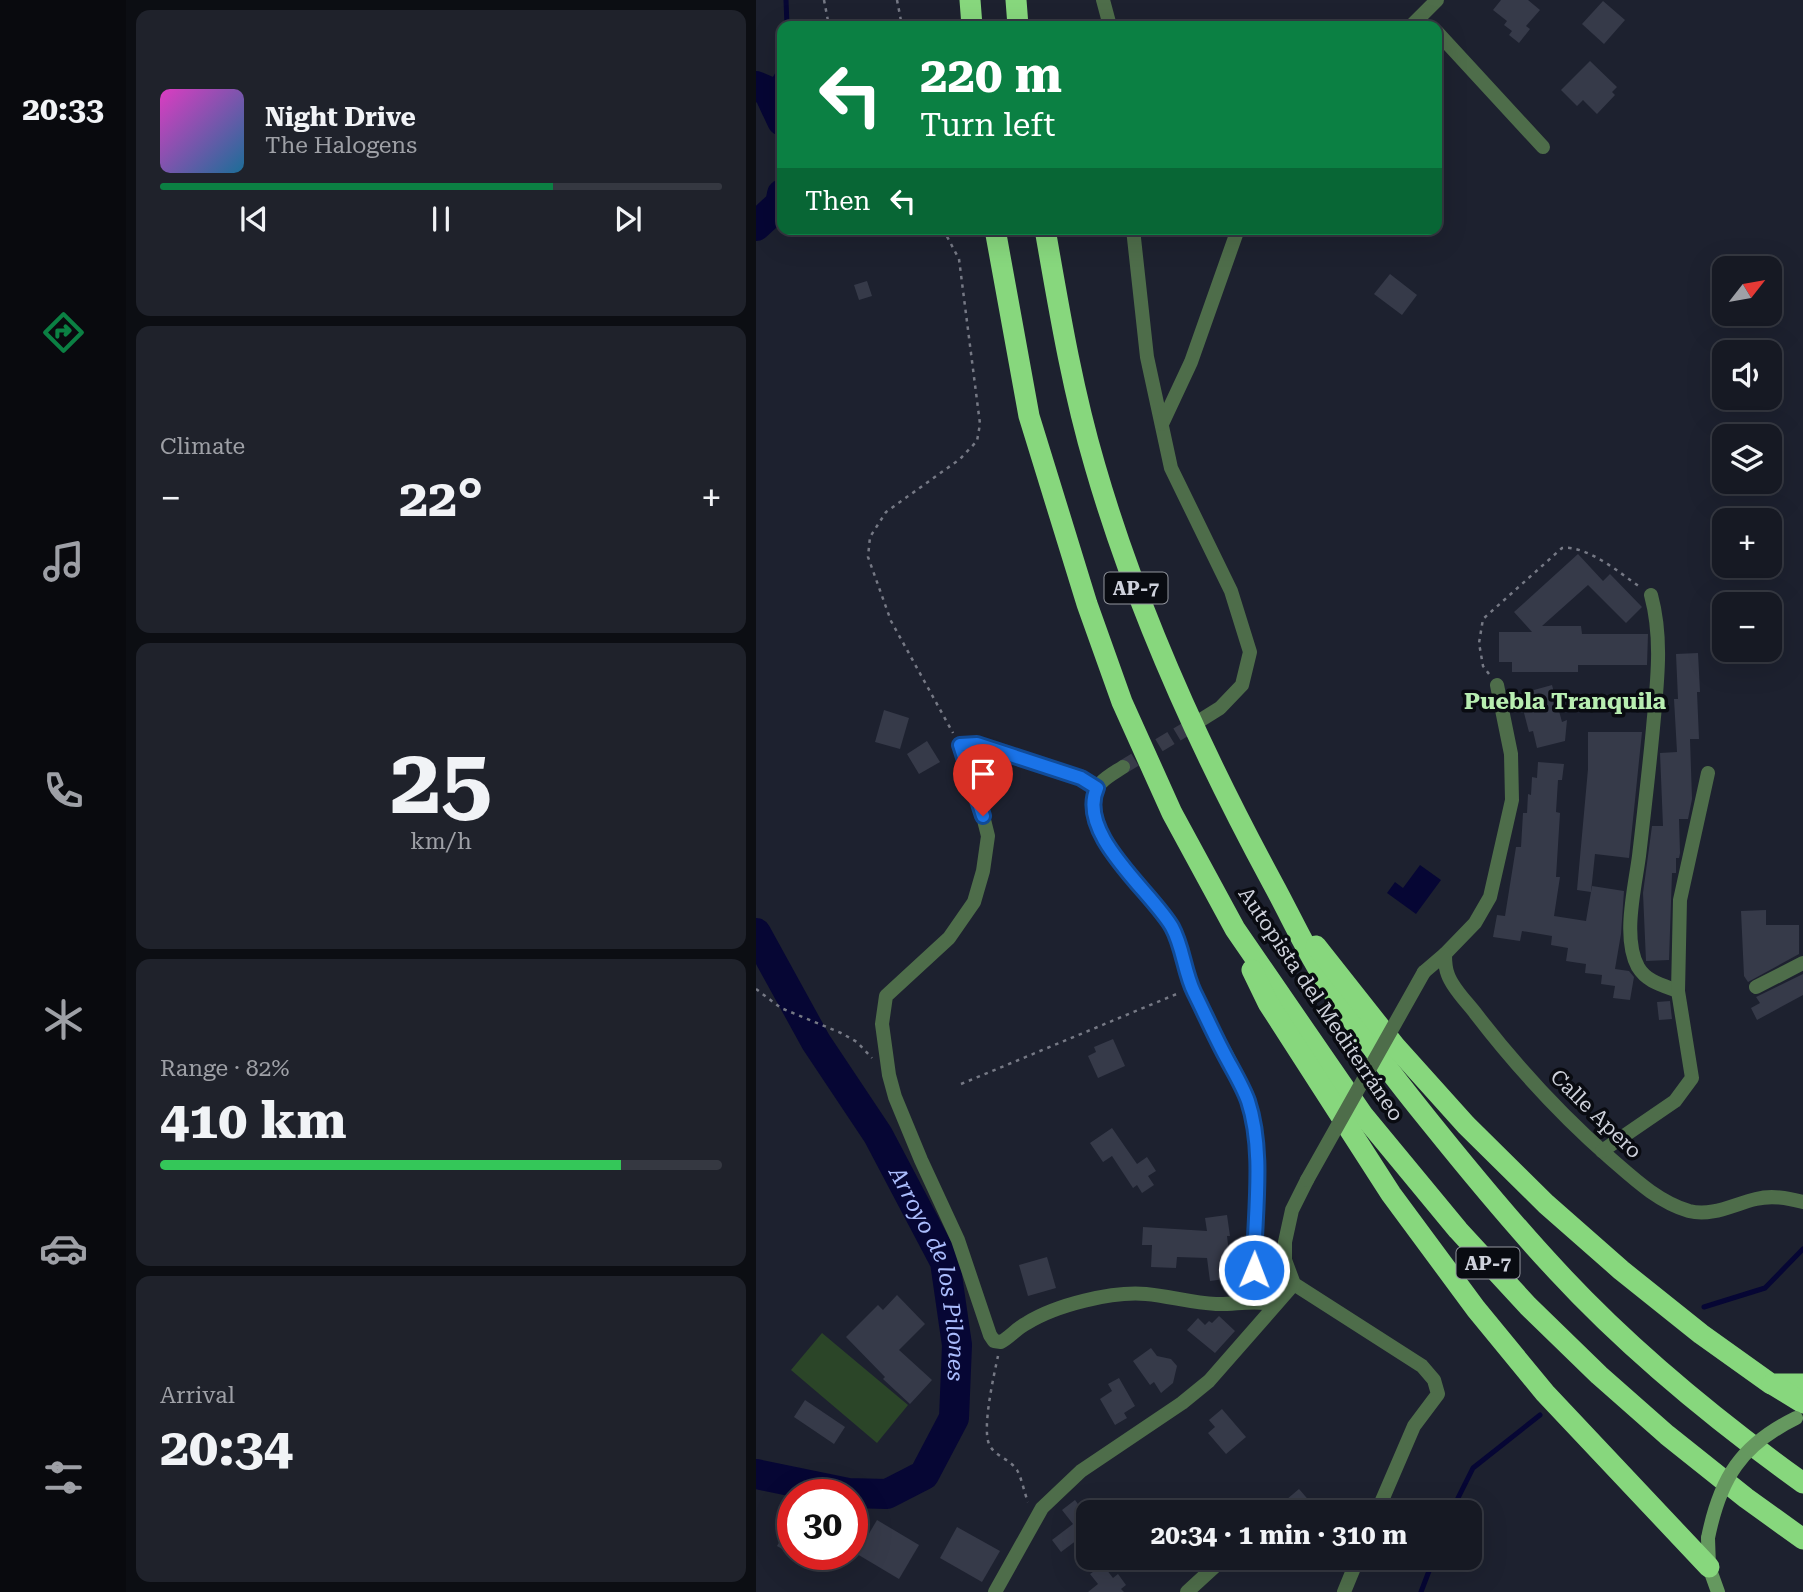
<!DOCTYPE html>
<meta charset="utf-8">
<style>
:root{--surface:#161923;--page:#1f222b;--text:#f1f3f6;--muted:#9ea0a6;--line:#353841;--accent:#0b8043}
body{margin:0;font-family:"Roboto Serif",serif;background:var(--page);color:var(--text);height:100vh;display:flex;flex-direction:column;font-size:26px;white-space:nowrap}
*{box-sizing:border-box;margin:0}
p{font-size:23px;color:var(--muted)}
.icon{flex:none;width:38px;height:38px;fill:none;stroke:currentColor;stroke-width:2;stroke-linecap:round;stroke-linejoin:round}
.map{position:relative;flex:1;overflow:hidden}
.panel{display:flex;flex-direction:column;gap:10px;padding:10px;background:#0c0e13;width:630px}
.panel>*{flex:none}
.top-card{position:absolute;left:21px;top:21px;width:665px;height:214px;border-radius:14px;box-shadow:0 7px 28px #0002,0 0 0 2px var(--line);background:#0b8043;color:#fff;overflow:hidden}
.needle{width:46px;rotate:59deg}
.buttons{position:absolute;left:956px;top:256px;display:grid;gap:14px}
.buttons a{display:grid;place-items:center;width:70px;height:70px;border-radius:14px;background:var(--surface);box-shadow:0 7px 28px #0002,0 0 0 2px var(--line);font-size:35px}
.speed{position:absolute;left:21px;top:1479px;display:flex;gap:14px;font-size:35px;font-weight:700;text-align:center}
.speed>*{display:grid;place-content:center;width:91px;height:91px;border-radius:50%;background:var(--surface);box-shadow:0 7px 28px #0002,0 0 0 2px var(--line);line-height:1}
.speed .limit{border:10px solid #d22;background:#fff;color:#111}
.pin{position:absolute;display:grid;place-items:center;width:60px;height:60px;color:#fff;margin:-72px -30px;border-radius:50% 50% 50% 0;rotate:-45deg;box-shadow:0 0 7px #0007}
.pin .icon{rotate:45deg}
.me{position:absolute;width:77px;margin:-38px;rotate:1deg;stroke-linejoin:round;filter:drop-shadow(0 0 5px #0008)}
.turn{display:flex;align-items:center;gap:24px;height:147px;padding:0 28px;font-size:32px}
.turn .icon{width:91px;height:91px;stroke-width:2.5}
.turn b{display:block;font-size:49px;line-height:60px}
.then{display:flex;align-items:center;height:66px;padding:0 28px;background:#0003;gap:14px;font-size:26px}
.big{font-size:52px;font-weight:700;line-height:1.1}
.panel .tile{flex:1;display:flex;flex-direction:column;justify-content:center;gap:10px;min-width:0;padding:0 24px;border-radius:14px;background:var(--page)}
.panel .dial{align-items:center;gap:0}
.dial b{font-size:91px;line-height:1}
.song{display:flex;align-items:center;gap:21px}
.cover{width:84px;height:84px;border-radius:10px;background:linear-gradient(135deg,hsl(310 70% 55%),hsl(200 70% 35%))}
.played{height:7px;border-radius:4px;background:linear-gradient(90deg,var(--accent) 70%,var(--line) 70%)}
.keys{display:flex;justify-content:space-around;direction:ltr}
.heat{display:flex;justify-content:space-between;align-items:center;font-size:38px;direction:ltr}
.charge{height:10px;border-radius:5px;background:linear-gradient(90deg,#34c759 82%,var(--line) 0)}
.trip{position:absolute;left:320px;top:1500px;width:406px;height:70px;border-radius:14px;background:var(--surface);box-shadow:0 7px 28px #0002,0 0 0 2px var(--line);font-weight:700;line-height:70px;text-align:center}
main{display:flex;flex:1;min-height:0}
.menu{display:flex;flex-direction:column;width:126px;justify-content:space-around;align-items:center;background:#090a0e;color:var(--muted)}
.menu .icon{width:49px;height:49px}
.menu .selected{color:var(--accent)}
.menu b{font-size:32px;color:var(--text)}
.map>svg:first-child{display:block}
.green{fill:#2b4528}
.water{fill:#060634}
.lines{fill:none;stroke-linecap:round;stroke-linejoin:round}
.stream{stroke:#060634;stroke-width:5}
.river{stroke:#060634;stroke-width:30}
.building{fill:#363a49}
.street-tunnel{stroke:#383b49;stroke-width:14;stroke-dasharray:14 7;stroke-linecap:butt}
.path{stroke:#767985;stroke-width:2.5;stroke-dasharray:3.5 5;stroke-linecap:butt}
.street{stroke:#4e6d4a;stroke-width:14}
.secondary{stroke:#65985f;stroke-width:14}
.highway{stroke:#87d77d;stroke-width:21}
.street-bridge{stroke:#4e6d4a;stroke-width:14}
.secondary-bridge{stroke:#65985f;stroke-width:14}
.route-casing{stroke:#114b97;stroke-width:18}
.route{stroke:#1a73e8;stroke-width:12}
.labels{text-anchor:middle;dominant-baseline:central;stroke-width:7;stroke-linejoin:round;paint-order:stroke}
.shield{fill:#090b11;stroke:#93969e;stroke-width:2}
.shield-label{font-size:19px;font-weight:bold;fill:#ced1db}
.street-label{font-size:21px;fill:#ced1db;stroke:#090b11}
.neighbourhood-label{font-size:23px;font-weight:bold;fill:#b8eeb1;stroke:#090b11}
.water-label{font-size:23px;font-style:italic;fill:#aabcfc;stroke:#090b11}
</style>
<main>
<nav class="menu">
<b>20:33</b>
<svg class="icon selected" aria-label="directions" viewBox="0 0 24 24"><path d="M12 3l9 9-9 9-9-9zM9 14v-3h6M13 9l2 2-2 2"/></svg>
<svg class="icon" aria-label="music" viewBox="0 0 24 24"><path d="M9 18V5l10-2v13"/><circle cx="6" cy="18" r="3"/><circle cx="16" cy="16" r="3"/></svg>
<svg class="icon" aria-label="phone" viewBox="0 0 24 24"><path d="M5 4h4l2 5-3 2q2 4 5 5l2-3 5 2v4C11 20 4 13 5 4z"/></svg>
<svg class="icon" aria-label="climate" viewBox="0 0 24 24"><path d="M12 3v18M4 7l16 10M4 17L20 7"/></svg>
<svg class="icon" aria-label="car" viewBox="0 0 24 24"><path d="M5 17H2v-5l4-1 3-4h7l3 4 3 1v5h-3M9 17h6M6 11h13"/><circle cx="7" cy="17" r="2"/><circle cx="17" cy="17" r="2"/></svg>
<svg class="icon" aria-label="filters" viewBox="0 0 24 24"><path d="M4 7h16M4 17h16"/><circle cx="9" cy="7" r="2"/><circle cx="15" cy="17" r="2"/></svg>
</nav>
<section class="panel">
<div class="tile">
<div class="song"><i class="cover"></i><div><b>Night Drive</b><p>The Halogens</p></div></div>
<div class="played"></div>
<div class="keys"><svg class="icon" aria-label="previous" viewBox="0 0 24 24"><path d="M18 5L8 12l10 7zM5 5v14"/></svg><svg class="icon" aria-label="pause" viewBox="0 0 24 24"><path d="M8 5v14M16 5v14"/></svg><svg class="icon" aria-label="next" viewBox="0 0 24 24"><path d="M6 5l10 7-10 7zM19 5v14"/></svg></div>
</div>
<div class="tile"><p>Climate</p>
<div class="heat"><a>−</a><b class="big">22°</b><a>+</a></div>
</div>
<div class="tile dial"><b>25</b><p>km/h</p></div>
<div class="tile"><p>Range · 82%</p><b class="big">410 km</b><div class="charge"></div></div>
<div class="tile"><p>Arrival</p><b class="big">20:34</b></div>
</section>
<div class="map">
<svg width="1047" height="1592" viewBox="0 0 1047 1592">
<rect width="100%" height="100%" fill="#1d212f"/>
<!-- green -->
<path class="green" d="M66,1333L152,1405L121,1443L35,1370Z"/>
<!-- water -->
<path class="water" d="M664,865L685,880L660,914L631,893L639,882L647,888Z"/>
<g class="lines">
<!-- stream -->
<g class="stream">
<path d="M30,0L31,26"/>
<path d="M12,91L26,66"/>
<path d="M948,1307L1009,1288L1047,1249"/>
<path d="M695,1512L717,1468L784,1415"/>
<path d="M665,1592L678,1558"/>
</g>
<!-- river -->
<g class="river">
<path d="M0,86L12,91L26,121"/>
<path d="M0,226L24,204L26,194"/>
<path id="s1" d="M0,933L60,1042L122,1135L189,1262L201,1345L198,1418L168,1475L131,1494L92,1493L0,1474"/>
</g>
</g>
<!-- building -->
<g class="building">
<path d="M745,0H772L784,10L770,26L774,29L763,43L753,35L756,31L748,25L751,21L737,10Z"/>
<path d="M847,1L869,20L848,44L826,24Z"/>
<path d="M834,61L861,87L856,92L859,95L841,114L827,100L821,106L805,90Z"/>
<path d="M634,274L661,295L646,315L618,294Z"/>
<path d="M111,281L116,296L103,300L98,285Z"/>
<path d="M822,554L847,581L854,574L886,607L870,623L832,585L786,626H825L826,634H892L891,665H822V672H756V662H743V632H776L758,612Z"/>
<path d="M942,653L944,692H941L943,739H934L936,799L932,819H923L924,853L923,858H920V873H916L913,960L890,961L887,893L896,826H907L904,753L921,752L918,699H922L920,654Z"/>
<path d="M796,685L806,722L811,720L809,741L781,748L777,731L773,732L763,694Z"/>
<path d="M128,710L153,718L144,749L119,742Z"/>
<path d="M832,732H886L873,858L839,854L835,892L821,890L832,769Z"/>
<path d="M171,741L184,762L163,774L151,754Z"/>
<path d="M782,762L808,764L806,780H802L800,812L804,813L800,877H804L798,916L830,921L836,886L868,891L865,934L859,969L873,971L878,977L874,1000L857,998L859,986L845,984L846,975L829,973L830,964L810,961L812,948L795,945L796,936L766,931L764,941L737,937L741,915L749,916L760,847H765L767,813H771L772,794L775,795L776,777L781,778Z"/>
<path d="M1010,910V925H1043V954L992,982L988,976L985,911Z"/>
<path d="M1047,974V995L1001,1020L995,1008L1004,1003L1000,997Z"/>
<path d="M914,1001L916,1019L903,1020L901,1002Z"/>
<path d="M357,1039L369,1066L342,1078L332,1056L340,1052L338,1047Z"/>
<path d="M356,1128L381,1164L391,1157L400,1171L392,1176L398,1185L386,1193L381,1185L377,1188L356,1156L347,1162L334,1143Z"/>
<path d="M471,1215L474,1236H471L476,1278L454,1281L451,1258L421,1257L420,1268L395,1267L396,1245H386L387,1227L451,1231L449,1218Z"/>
<path d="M291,1257L300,1288L272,1296L263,1265Z"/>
<path d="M141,1295L169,1324L143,1350L176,1380L154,1404L127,1379L129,1377L90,1337L122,1305L127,1310Z"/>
<path d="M463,1316L479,1331L459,1353L431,1330L442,1318L449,1325L453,1321L456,1323Z"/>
<path d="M395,1348L401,1356L415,1359L421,1366L417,1383L405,1393L398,1382L394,1385L377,1361Z"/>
<path d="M363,1378L379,1406L368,1413L371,1418L359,1425L344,1399L356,1391L352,1384Z"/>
<path d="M49,1400L89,1427L78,1444L38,1417Z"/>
<path d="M466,1409L490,1437L470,1454L452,1433L459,1427L453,1420Z"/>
<path d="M543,1489L563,1512H530L524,1505Z"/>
<path d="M319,1500L332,1518V1547L325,1537L305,1552L296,1540L317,1524L306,1510Z"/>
<path d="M37,1518V1554H73L63,1570L21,1546Z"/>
<path d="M121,1520L163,1545L143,1579L101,1554Z"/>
<path d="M201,1527L244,1551L226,1582L184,1558Z"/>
<path d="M347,1565L357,1578L362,1574L370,1585L365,1589L368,1592H332L342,1584L334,1574Z"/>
</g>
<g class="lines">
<!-- street-tunnel -->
<path class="street-tunnel" d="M367,767L440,723"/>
<!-- path -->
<g class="path">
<path d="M68,0L73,26"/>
<path d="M141,0L146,26"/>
<path d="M187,229L203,259L224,424L221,441L204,459L130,512L114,537L112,557L135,621L197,733"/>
<path d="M733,674L727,666L723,643L727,619L806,548C831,545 864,573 884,587"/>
<path d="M0,989L25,1008L85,1033L101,1042L116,1058"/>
<path d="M205,1084L423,993"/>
<path d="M242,1356C238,1375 226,1427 233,1444C238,1456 254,1459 261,1470C266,1479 268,1492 272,1502"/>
</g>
<!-- street -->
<g class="street">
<path d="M347,0L354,26"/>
<path d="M655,26L681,0"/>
<path d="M681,32L787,147"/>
<path d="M377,229L391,357L415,468L475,591L494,652L486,685L464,708L440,723"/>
<path d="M406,424L435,362L482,229"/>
<path d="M895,595C907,639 901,683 897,728C893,771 888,813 883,856C879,887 866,938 882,967C891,982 906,985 922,991"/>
<path d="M367,767C355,775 337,783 338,801C341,855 389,884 415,926C427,946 428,970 438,991C453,1027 479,1064 492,1101C508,1149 499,1219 498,1270L500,1284L511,1302"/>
<path d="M342,788L325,778L221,744L204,745L222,796L232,836L227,871L218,902L193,938L130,996L126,1024L133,1075L139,1097L165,1160L202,1240L234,1335L238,1341L245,1342C254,1337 261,1328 271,1323C300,1305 356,1291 390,1294C413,1296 436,1303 460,1304C477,1305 503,1299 518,1305"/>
<path d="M689,954L719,923L734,897L756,800L755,754L741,685"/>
<path d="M668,972L689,954C689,961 689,968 692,975C697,989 711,1002 720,1014C760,1066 804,1114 854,1158C877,1178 902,1202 933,1211C956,1217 978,1204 1000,1199C1016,1195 1031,1198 1047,1202"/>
<path d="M1000,987L1047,963"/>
<path d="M846,1151L919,1101L936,1078L922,991L924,900L952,773"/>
<path d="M551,1180L536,1210L529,1242V1260L538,1284L666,1366L678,1380L682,1394L658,1426L621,1512"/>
<path d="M239,1592L286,1508L325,1471L426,1403L453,1381L538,1284"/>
<path d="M431,1592L468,1558"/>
<path d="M588,1592L602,1558"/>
</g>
<!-- secondary -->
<path class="secondary" d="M952,1538L953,1567L962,1592"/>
<!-- highway -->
<g class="highway">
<path d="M214,0L216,26"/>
<path d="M260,0L262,26"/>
<path d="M239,229L273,416L331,604L366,702L416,813L479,929L607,1115L702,1230L772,1306L843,1375L911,1435L990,1498L1047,1539"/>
<path d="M289,229C303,309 316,388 339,466C381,611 444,749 516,882C533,913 548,946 566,975C598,1026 636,1075 674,1122C715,1173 756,1223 801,1271C873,1349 961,1421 1047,1483"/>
<path d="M560,946L639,1046L710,1125L790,1204L865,1270L945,1334L1015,1384H1047"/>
<path d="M496,970L512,1003L635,1194L720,1309L789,1393L953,1567"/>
<path d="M1016,1384L1047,1403"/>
</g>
<!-- street-bridge -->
<path class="street-bridge" d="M551,1180L668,972"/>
<!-- secondary-bridge -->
<path class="secondary-bridge" d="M952,1538C964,1478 985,1445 1040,1418"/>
</g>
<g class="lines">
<defs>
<path id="route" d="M227,816L204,745L221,744L325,778L341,788C320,834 396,892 416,927C427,947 428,971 438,992C449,1014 459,1037 471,1059C478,1072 487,1087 492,1101C509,1152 498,1217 498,1270"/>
</defs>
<!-- route casing -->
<use href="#route" class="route-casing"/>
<!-- route -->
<use href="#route" class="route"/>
</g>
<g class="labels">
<!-- shield labels -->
<g class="shield">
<rect x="348.5" y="572.5" width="63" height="31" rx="5"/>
<rect x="700.5" y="1247.5" width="63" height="31" rx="5"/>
</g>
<g class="shield-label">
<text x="380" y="588">AP-7</text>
<text x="732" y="1263">AP-7</text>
</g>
<!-- street labels -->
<g class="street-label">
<text transform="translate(565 1004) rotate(56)">Autopista del Mediterráneo</text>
<text transform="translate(840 1114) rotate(44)">Calle Apero</text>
</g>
<!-- neighbourhood labels -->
<g class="neighbourhood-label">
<text x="809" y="701">Puebla Tranquila</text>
</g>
<!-- water labels -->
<g class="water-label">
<text stroke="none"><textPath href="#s1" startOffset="387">Arroyo de los Pilones</textPath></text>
</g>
</g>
</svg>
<div class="buttons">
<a><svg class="needle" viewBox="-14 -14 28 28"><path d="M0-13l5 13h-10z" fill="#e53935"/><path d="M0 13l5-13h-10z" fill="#9ea0a6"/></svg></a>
<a><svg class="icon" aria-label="sound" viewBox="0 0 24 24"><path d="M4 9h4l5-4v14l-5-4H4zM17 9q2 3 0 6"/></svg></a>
<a><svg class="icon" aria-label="layers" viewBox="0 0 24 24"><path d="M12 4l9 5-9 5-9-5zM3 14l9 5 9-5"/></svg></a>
<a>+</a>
<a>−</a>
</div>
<div class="speed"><div class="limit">30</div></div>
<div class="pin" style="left:227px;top:816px;background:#d93025"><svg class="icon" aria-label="arrive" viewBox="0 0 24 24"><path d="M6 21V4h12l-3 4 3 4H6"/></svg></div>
<svg class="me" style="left:498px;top:1270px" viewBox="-20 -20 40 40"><circle r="17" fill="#1a73e8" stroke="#fff" stroke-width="3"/><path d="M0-11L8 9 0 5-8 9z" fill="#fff"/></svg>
<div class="trip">20:34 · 1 min · 310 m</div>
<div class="top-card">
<div class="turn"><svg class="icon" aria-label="left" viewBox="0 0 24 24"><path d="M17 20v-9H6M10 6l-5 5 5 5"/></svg><div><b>220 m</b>Turn left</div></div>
<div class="then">Then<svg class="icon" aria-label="left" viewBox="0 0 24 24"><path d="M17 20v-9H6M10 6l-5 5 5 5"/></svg></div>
</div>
</div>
</main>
